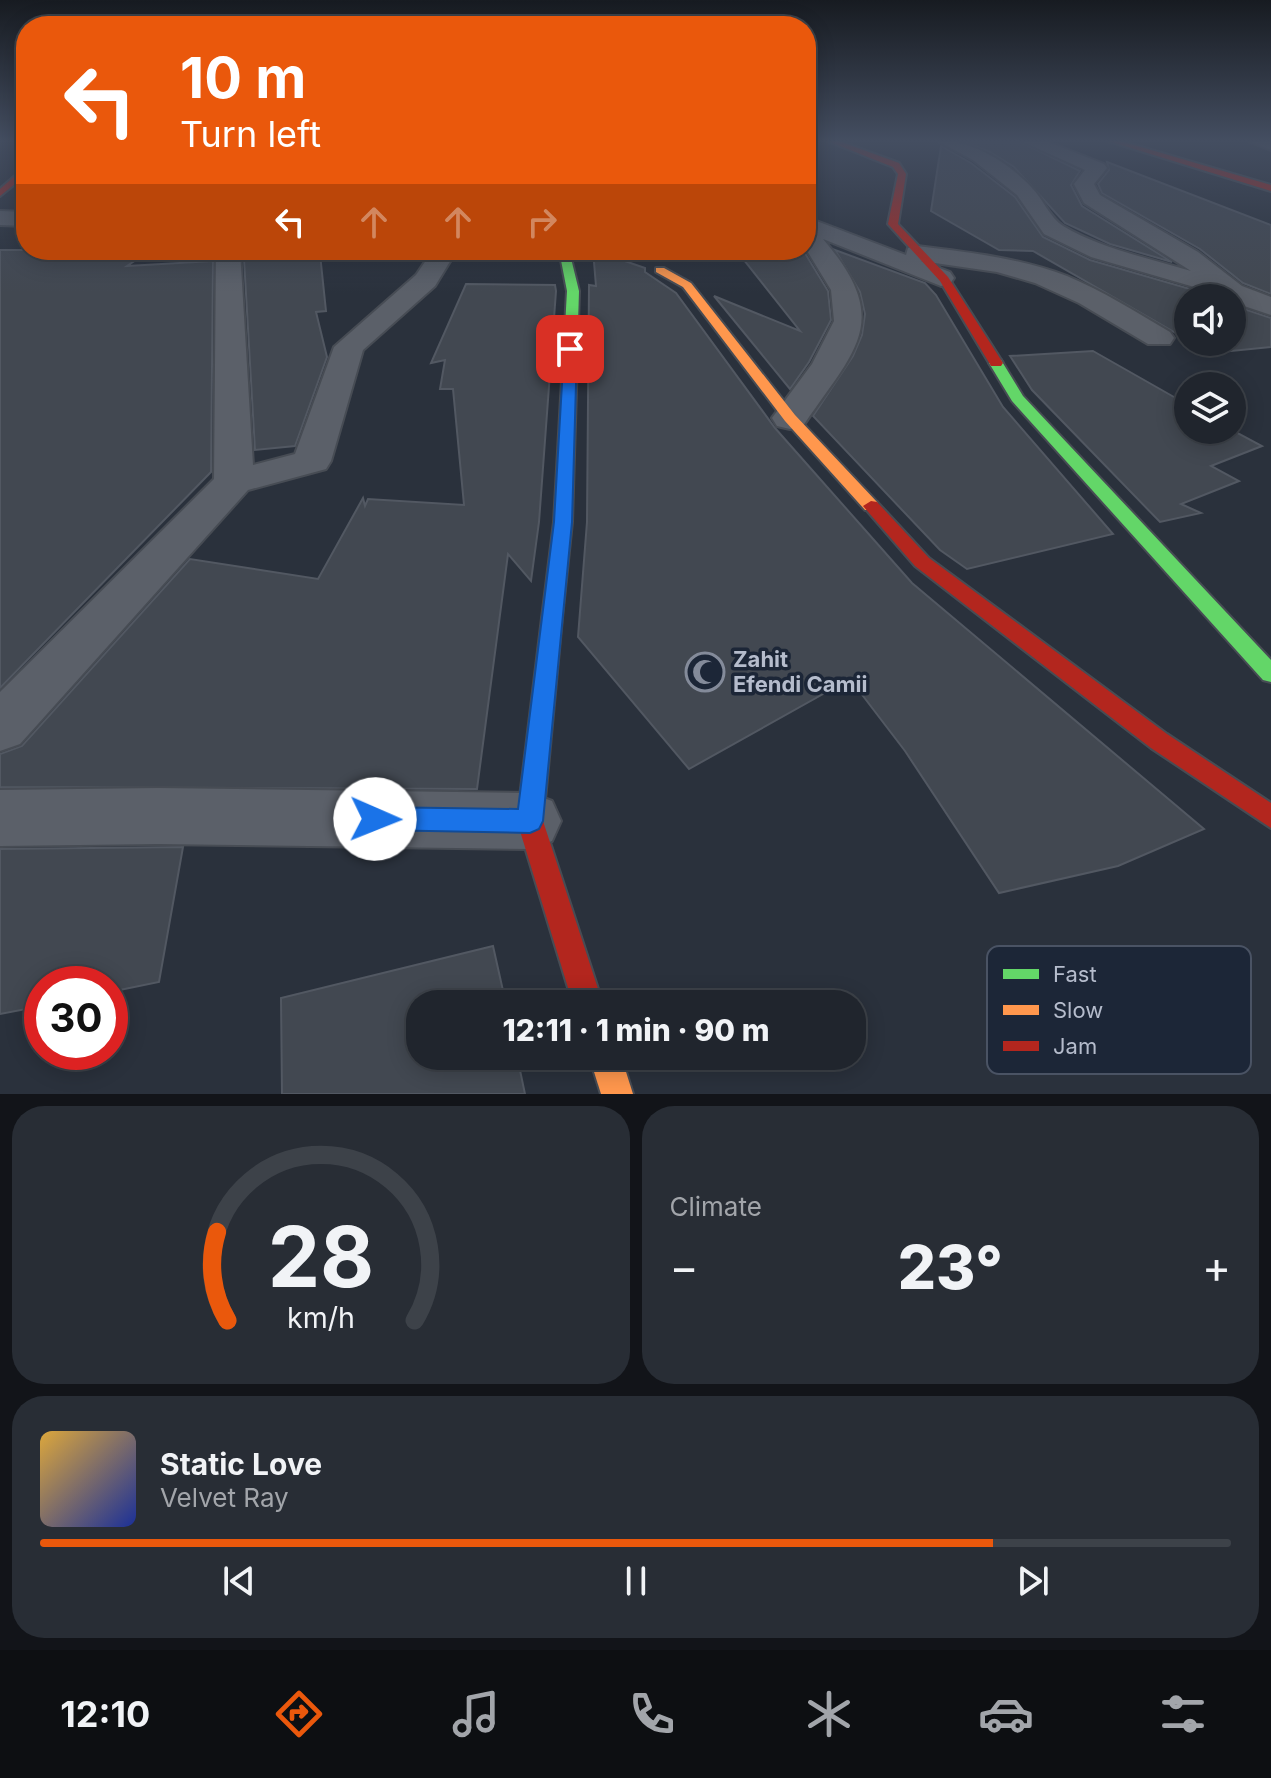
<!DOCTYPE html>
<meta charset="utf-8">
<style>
:root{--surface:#20252d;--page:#282d35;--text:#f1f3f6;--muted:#a2a5aa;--line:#3d4249;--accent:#ea580c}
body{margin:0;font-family:Inter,sans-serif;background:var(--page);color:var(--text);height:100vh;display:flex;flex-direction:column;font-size:30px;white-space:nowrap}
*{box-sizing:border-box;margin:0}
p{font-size:26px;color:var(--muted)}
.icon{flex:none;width:44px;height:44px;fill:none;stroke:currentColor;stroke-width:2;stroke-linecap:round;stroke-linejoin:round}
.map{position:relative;height:1094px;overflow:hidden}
.drawer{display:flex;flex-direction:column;gap:12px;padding:12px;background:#121419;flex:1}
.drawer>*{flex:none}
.top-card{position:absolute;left:16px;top:16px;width:800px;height:244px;border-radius:32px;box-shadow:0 4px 20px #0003,0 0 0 2px var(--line);background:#ea580c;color:#fff;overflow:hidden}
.controls{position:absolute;left:1174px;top:284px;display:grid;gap:16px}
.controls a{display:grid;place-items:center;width:72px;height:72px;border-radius:50%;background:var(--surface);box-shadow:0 4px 20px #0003,0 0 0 2px var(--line);font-size:40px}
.speed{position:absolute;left:24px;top:966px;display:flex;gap:16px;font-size:40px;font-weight:700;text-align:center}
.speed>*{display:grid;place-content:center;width:104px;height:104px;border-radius:50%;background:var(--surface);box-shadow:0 4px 20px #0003,0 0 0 2px var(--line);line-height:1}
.speed .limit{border:12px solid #d22;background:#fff;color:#111}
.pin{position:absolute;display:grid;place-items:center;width:68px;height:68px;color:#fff;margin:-34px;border-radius:16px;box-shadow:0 4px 12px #0006}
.me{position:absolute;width:88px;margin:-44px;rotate:91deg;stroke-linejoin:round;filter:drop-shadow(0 0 6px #0008)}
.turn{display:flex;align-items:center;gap:28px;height:168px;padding:0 32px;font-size:36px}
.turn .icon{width:104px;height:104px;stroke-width:2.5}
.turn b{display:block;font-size:56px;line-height:68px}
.lanes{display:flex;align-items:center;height:76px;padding:0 32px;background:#0003;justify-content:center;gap:40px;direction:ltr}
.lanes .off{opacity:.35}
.big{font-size:60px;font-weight:800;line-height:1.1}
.drawer .card{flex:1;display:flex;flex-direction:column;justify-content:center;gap:12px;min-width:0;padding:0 28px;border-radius:32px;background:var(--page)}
.drawer .dial{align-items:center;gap:0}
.dial svg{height:208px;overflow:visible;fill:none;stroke:var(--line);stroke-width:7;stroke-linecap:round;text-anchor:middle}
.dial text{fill:var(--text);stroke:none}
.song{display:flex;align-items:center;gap:24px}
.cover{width:96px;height:96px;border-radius:12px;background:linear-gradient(135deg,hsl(40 70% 55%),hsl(230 70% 35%))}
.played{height:8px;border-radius:4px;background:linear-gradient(90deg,var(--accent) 80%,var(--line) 80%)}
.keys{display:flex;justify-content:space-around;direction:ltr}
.heat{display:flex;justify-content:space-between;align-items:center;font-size:44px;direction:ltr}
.drawer .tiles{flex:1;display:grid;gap:12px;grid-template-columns:1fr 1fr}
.card:last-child{grid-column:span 2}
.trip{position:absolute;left:406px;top:990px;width:460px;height:80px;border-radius:32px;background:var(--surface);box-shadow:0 4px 20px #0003,0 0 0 2px var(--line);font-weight:800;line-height:80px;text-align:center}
.tabs{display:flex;height:128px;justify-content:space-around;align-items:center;background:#0d0f12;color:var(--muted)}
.tabs .icon{width:56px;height:56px}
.tabs .on{color:var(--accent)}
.tabs b{font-size:36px;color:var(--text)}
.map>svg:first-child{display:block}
.green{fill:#263c43}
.building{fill:#424851;stroke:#525862;stroke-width:2}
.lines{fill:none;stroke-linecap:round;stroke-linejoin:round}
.street-casing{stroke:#474c54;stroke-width:4}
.fast-casing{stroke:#474c54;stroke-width:4}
.slow-casing{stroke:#474c54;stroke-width:4}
.jam-casing{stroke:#474c54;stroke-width:4}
.street{fill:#5b6069;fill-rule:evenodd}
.fast{fill:#63d668;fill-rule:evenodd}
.slow{fill:#ff974d;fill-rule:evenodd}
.jam{fill:#b3261e;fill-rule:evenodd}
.route{fill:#1a73e8;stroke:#114b97;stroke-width:2}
.labels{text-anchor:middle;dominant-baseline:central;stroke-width:7;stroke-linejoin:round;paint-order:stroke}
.poi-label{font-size:22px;font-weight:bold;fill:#b5bccc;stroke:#1c2637;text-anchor:start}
.key{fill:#1c2637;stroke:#4a5364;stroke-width:2}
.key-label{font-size:22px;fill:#b5bccc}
</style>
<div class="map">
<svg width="1271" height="1094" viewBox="0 0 1271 1094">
<rect width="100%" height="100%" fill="#2a313c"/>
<!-- green -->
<path class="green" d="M462,250H545V259L456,261Z"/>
<!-- building -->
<g class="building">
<path d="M959,140H1016L1080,171L1071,185L1082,206L1172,262L1110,244L1065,223L1014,167L990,152Z"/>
<path d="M941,146L971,163L1015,197L1043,237L1090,260L1221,298H1188V340L1033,251L999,250L931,211Z"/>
<path d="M1107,162L1271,225V294L1243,283L1200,249L1102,193L1098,184L1109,170Z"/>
<path d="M0,250H151L127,266L213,261L211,472L0,688Z"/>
<path d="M593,250L645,268V272L676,293L775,428L912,583L1204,829L1118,866L999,893L905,751L850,679L689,769L578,637L587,522L589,285L596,286Z"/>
<path d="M736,250H803L828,291L831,320L809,362L790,389L714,296L800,331Z"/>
<path d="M835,250L925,283L936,295L1003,407L1113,534L967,569L940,550L813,416L853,356L862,335L865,314L860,292Z"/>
<path d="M320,254L326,311L316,312L327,357L295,446L255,450L244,259Z"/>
<path d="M466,284L555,285L556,291L539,522L531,581L508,554L477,789L0,787V754L22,746L190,559L318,579L363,498L365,506L368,499L464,505L453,389H440L445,360L431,363Z"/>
<path d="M1232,305L1271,318V347L1211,353L1191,342H1232Z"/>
<path d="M1093,351L1188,405V430H1232L1262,446L1211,466L1239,481L1181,504L1201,513L1160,522L1032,390L1010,356Z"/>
<path d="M183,847L159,982L110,992V984H42V1006L0,1014V849Z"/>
<path d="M493,946L506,1004H420V1056H517L525,1094H282L281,998Z"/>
</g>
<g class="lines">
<defs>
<g id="street">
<path d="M936,140C972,140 1008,162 1032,188C1043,199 1050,218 1063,226C1102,249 1148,258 1191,271L1084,203L1074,184L1085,170L1019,140H1043L1104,164L1107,168L1094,184L1100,195L1198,252L1242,286L1271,297V315L1232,302V298L1091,257L1044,234L1017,195L973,160Z"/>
<path d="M1246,140H1271V150Z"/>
<path d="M0,211L26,212V226L0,225Z"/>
<path d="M806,217L906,255L908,248L917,246C968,252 1019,258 1067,276C1103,291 1136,312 1170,332L1174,338L1170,344H1148L1079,303L1035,283L997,272L921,261L950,272L954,278L950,284L941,286L823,239C894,322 855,349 803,426L790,429L777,426L772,418L812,364L834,321L831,290L806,249Z"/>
<path d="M216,250H240L253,465L295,454L334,347L416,275L433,250H457L435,286L363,350L331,461L326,469L248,490L20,744L0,751V692L214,479Z"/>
<path d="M158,788L530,793L552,801L561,821L552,841L530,849L158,844L0,846V790Z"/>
</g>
<g id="fast">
<path d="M559,250H569L579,291L572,522L562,618L559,623H545L542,618L554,522L567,291Z"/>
<path d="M996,359L1001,360L1023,396L1271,660V682L1263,680L1012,401L989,363Z"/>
</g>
<g id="slow">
<path d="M656,268H664L691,283L795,415L877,502L879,506L877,510H865L785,421L683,287L656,272Z"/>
<path d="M589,1056H621L633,1094H601Z"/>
</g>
<g id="jam">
<path d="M825,140H836L899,163L906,174L898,224L948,277L1003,363L1001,366H991L940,281L888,224L898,174L893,167Z"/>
<path d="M1105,140H1117L1271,185V191Z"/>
<path d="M23,169H26V175L0,196V189Z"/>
<path d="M871,501L877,502L929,558L1167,734L1271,803V828L1151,748L915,566L863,506Z"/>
<path d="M552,611L559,613L562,618L543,821L603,1004H573L517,821L542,618L545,613Z"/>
</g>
</defs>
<!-- street casing -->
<use href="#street" class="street-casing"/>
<!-- fast casing -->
<use href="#fast" class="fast-casing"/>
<!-- slow casing -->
<use href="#slow" class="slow-casing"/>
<!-- jam casing -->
<use href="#jam" class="jam-casing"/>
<!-- street -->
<use href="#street" class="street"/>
<!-- fast -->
<use href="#fast" class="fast"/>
<!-- slow -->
<use href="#slow" class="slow"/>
<!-- jam -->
<use href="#jam" class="jam"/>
</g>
<!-- sky -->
<linearGradient id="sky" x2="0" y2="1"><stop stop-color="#171b21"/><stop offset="0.48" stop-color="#444e61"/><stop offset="1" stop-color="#444e61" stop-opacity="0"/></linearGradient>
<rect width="1271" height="293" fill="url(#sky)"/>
<!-- route -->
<path class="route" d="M570,345L577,349L572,522L543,821L539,829L530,833L375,830L366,827L362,819L366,811L375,807L518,809L554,522L564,349Z"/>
<!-- icons -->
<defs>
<symbol id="mosque-ring" viewBox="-11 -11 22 22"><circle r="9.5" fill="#1c2637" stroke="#848b9a" stroke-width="1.5"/><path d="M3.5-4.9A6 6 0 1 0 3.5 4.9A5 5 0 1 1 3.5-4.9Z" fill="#848b9a"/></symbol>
</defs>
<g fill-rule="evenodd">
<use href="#mosque-ring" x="683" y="650" width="44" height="44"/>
</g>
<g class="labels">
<!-- poi labels -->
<g class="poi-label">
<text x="733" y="659">Zahit<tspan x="733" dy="25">Efendi Camii</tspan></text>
</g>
</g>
<!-- legend -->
<rect x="987" y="946" width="264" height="128" rx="12" class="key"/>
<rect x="1003" y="969" width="36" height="10" fill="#63d668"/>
<rect x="1003" y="1005" width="36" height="10" fill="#ff974d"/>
<rect x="1003" y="1041" width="36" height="10" fill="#b3261e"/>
<g class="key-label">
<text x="1053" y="982">Fast</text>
<text x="1053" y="1018">Slow</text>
<text x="1053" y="1054">Jam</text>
</g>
</svg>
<div class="controls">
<a><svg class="icon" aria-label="sound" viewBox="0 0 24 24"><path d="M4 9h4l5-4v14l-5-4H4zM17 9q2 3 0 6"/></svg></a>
<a><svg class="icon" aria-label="layers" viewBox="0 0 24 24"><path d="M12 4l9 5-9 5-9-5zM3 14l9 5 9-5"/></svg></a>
</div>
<div class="speed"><div class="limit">30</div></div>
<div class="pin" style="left:570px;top:349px;background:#d93025"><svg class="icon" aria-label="arrive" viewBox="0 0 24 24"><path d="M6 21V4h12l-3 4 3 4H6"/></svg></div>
<svg class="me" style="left:375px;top:819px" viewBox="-20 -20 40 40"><circle r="19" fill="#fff"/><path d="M0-13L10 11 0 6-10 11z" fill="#1a73e8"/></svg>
<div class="trip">12:11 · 1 min · 90 m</div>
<div class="top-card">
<div class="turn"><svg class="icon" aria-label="left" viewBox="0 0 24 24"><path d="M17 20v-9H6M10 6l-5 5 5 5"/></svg><div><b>10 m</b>Turn left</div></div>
<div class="lanes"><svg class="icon" aria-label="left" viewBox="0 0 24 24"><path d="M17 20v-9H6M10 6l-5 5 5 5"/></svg><svg class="icon off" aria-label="ahead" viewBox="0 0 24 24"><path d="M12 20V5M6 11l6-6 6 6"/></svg><svg class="icon off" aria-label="ahead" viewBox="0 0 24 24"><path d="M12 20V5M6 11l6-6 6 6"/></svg><svg class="icon off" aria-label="right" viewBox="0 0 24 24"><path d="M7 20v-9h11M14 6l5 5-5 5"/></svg></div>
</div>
</div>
<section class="drawer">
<div class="tiles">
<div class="card dial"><svg viewBox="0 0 100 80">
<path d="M14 69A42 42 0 1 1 86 69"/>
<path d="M14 69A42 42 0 0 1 10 35" stroke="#ea580c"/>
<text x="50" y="56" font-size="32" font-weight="700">28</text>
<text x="50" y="72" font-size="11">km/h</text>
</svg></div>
<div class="card"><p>Climate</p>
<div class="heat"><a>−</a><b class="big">23°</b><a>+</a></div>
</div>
<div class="card">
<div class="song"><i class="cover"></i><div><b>Static Love</b><p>Velvet Ray</p></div></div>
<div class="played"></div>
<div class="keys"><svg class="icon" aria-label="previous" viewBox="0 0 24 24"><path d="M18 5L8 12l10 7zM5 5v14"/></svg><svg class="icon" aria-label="pause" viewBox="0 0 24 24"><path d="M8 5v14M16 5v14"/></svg><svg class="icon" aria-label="next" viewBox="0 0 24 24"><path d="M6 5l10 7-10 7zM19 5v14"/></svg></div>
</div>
</div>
</section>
<nav class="tabs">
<b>12:10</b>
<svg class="icon on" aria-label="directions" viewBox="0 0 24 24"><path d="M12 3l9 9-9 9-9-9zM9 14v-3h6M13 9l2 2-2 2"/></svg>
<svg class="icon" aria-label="music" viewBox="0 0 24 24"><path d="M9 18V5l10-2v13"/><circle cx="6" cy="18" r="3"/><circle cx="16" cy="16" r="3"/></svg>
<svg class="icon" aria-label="phone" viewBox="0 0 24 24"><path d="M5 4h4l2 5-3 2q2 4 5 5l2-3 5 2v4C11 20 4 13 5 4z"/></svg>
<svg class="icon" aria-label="climate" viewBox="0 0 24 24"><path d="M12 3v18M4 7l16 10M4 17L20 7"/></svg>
<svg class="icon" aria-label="car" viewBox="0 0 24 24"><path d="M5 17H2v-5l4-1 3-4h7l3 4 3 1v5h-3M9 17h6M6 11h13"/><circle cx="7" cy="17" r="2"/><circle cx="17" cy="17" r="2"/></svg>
<svg class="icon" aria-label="filters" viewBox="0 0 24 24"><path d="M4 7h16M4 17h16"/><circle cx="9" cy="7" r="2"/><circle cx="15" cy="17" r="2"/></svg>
</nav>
